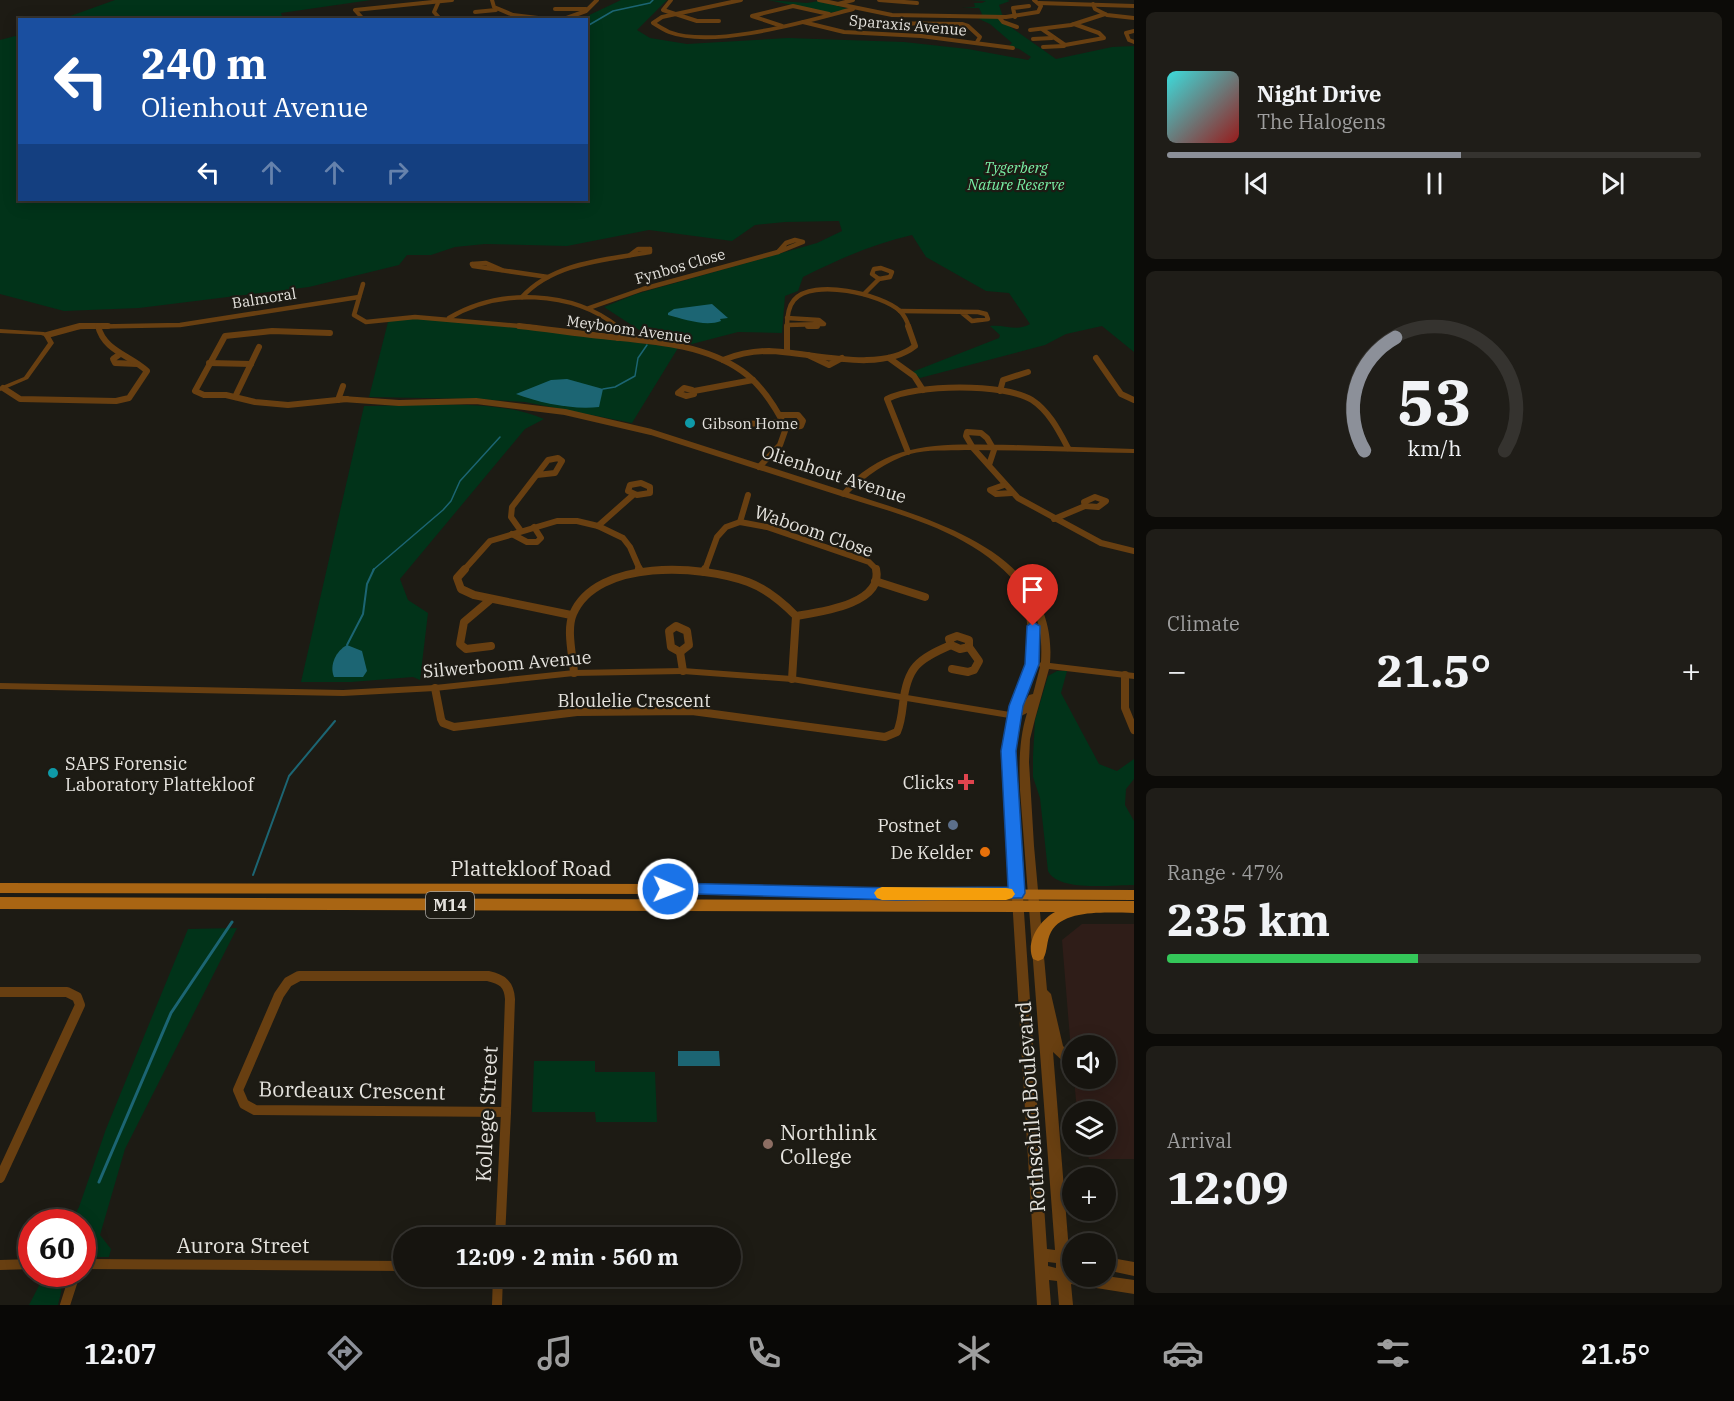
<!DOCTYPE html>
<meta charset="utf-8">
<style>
:root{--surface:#16140f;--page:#1f1d18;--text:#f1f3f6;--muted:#9e9e9e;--line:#35332f;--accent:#8c9099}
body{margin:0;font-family:"IBM Plex Serif",serif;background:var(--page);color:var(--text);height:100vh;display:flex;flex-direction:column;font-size:22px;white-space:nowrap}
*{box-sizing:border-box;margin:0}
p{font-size:20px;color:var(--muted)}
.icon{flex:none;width:33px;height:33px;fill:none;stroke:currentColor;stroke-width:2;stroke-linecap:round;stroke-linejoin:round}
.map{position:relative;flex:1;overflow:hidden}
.details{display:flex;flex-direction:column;gap:12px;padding:12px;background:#0c0b08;width:600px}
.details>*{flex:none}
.banner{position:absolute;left:18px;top:18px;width:570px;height:183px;border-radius:0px;box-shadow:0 3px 15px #0003,0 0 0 2px var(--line);background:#1a4fa0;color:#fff;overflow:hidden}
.buttons{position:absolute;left:1062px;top:1035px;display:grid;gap:12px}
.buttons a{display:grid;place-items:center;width:54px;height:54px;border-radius:50%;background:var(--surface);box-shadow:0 3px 15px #0003,0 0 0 2px var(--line);font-size:30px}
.speed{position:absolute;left:18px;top:1209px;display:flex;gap:12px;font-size:30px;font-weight:700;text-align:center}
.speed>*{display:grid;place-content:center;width:78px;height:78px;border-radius:50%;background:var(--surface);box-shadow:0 3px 15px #0003,0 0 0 2px var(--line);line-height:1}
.speed .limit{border:9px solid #d22;background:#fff;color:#111}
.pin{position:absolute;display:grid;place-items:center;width:51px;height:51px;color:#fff;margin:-62px -26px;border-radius:50% 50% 50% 0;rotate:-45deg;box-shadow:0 0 6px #0007}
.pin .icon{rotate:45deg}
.me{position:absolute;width:66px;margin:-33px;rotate:91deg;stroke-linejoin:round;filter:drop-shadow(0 0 4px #0008)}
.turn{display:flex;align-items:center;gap:21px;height:126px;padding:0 24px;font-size:27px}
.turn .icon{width:78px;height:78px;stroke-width:2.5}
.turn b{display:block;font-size:42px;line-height:51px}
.lanes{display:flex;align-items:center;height:57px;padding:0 24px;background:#0003;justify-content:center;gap:30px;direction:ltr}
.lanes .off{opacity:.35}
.big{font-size:45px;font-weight:700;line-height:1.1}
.details .tile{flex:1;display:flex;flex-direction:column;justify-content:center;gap:9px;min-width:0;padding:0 21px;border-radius:9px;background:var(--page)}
.details .dial{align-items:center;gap:0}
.dial svg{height:156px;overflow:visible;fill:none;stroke:var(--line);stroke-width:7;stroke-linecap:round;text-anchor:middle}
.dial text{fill:var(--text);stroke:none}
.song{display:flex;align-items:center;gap:18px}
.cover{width:72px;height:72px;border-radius:9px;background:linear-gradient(135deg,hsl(180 70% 55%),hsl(0 70% 35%))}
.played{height:6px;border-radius:3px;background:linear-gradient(90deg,var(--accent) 55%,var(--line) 55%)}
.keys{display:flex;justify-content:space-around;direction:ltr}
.heat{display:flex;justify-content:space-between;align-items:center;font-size:33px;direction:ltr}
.charge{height:9px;border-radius:4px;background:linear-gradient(90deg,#34c759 47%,var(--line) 0)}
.trip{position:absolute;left:393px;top:1227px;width:348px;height:60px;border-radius:30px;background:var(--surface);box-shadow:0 3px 15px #0003,0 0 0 2px var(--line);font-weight:700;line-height:60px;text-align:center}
.tabs{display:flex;height:96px;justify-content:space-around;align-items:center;background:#090806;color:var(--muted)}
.tabs .icon{width:42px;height:42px}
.tabs .on{color:var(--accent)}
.tabs b{font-size:27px;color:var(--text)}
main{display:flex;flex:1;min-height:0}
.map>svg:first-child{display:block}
.medical{fill:#2f1d18}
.green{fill:#013319}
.water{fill:#1c6573}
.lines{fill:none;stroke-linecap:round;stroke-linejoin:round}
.stream-far2{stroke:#1c6573;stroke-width:1.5}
.stream-far1{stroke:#1c6573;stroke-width:2}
.stream{stroke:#1c6573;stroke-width:3}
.minor-far4{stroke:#683f11;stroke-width:4}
.minor-far3{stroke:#683f11;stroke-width:4.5}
.minor-far2{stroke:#683f11;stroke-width:6}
.minor-far1{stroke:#683f11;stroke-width:8}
.minor{stroke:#683f11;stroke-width:10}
.tertiary{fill:#683f11;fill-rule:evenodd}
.primary{fill:#a96513;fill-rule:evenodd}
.route{fill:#1a73e8;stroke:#114b97;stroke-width:1.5}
.slow{fill:#f59e0b}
.culture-dot{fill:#0f9aa8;stroke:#1d1b14;stroke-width:2}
.health-dot{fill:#e0444e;stroke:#1d1b14;stroke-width:2}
.service-dot{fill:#5c6f8a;stroke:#1d1b14;stroke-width:2}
.food-dot{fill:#e8710a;stroke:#1d1b14;stroke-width:2}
.education-dot{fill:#8d6e63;stroke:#1d1b14;stroke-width:2}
.labels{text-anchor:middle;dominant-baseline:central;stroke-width:4.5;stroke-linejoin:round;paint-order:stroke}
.far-street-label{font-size:15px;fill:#e5e3de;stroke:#1d1b14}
.far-park-label{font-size:15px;font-style:italic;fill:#79efa5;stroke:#1d1b14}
.far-poi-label{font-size:15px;fill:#e5e3de;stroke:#1d1b14;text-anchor:start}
.shield{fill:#1d1b14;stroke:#a9a7a1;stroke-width:1.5}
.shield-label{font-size:16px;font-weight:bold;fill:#e5e3de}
.street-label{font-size:18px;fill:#e5e3de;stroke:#1d1b14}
.poi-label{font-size:18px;fill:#e5e3de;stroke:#1d1b14;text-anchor:end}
.near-street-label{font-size:21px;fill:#e5e3de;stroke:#1d1b14}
.near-poi-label{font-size:21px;fill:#e5e3de;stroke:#1d1b14;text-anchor:start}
</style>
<main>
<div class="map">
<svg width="1134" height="1305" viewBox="0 0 1134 1305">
<rect width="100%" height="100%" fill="#1d1b14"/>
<!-- medical -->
<path class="medical" d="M1082,924H1134V1159H1089L1084,1145L1106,1144V1112L1077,1111L1074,1079L1106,1078V1046H1072V1057L1071,1051L1062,940Z"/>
<!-- green -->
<g class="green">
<path d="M115,0H371L281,13L283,19H62Z"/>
<path d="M621,0H667L637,30L650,38L687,44L788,38L904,42L968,49L1028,60L1031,57L1019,49L1009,46L1012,43L990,24L979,19L982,14L979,8H962L975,7L974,3H982L986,1L971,0H1007L1010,1L999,5L1003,17L998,18L1056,59L1112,47L1134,46V352L1102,326L1066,334L1045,345L920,378L912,372L999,338L1000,335L990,326C1004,324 1017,332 1030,324L1009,293L986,291L926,257L912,235C873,244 839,259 803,277L798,291L785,296L782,333L738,332L692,344L653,339L604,307L636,294L817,243L842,231L839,221L785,222L755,225L732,241L649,230L567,246L485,244L455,247L431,255H407L399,265L309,287L139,308L64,311L0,294V40L19,35L20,200H586V20L581,19Z"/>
<path d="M768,0L807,3L818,1L849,9L829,13Z"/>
<path d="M389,318H428L486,322L678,348L632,423L525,402L476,399L369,397Z"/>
<path d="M364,406C416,406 497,398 544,419L525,429L400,579L408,600L428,613L420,680L413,677L351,682H301Z"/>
<path d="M1057,671H1067L1061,693L1099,764L1117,771L1134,759V779L1126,789L1125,805L1134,821V885C1113,885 1058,892 1048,871L1040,798L1033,777V756L1035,720L1048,676Z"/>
<path d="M237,928L125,1149L100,1235L111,1249L109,1257H83L82,1222H71L79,1207L106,1129L188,929Z"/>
<path d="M534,1061H595V1072H655L657,1122H596L595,1112H532Z"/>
<path d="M45,1274H56C65,1283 61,1293 58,1305H29Z"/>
</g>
<!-- water -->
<g class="water">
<path d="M712,304L728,318L720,319L721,321C705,327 684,319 668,315V313L674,309Z"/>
<path d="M567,379L603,389L599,407C573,410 540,403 516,394L551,380Z"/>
<path d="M347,645L362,651L367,671L363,677H334C329,665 336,651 347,645Z"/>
<path d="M678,1051H719L720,1066H678Z"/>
</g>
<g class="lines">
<!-- stream-far2 -->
<g class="stream-far2">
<path d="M589,25L613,11L650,3L653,0"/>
<path d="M603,389L615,387L635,376L638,358L647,345"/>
<path d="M373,570L443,510L451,501L460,481L500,437"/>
</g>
<!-- stream-far1 -->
<g class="stream-far1">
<path d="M347,645L363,614L367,584L374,569"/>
<path d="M253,875L289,776L335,721"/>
</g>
<!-- stream -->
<path class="stream" d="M99,1182L171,1013L232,922"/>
<!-- minor-far4 -->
<g class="minor-far4">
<path d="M492,0L494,7L513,15L555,20"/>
<path d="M671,0L663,10L697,21H719"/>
<path d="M741,0L662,17L653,23C658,26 664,30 669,32C714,49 807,21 853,9"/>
<path d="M819,0L892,15L1006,17L1038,12L1041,6L1034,0"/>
<path d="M879,0L917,3"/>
<path d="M438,3L434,12L441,20"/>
<path d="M1039,3L1134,6"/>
<path d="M838,4L853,0"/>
<path d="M1093,4L1095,9L1107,15L1134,18"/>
<path d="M555,9H586"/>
<path d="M475,12L496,10"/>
<path d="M999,17L1003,22L1017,27"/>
<path d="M1015,17L1013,8L1029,6"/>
<path d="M364,20L355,10L452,0"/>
<path d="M561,20L586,11L597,0"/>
<path d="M803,22L844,32L921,36L1013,48"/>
<path d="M871,23L962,24L968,26L980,37L977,42"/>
<path d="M782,26L752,16L793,6L829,14"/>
<path d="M1042,29L1065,45L1104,38L1099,33L1074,24"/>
<path d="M1030,30L1071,25L1105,14"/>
<path d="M1134,31L1126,33L1129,40L1134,42"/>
<path d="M1033,39L1052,38"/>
<path d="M1043,47L1064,46"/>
</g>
<!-- minor-far3 -->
<g class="minor-far3">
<path d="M795,240L803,242L778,252L786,243Z"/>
<path d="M630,255L638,249H650"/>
<path d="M472,264L473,266L548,277"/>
<path d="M472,264L486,263L502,270"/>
<path d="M881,268L892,272L890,277L879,279L872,274L874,269Z"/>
<path d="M363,284L354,315L366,322L415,317L531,327"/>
<path d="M864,294L879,279"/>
<path d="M522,297C554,262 606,260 650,252V249"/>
<path d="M589,308L643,289L778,252"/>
<path d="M900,311L978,312L986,314L988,319L972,321L961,312"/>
<path d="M449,318C499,288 572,290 618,327"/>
<path d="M787,318L819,320L824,324L787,325"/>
<path d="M76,327L180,325L359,297"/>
<path d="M787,327C787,318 788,307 794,300C813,278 881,294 900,311C904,315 907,321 909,327"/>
</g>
<!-- minor-far2 -->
<g class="minor-far2">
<path d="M519,326C546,329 574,333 601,336C648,341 702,343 742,371C762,385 775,406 786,428L780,445L759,467"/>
<path d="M616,326L618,338"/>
<path d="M787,326V351"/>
<path d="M808,326H817"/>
<path d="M330,333L272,331L225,336L195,391L204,395H226L255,402L288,405L347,399"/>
<path d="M47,335L80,326H108"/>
<path d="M120,354L113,359L115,363L137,364"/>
<path d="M808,355L829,365L842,358"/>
<path d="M889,358L914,376L923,390"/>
<path d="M1096,358L1121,394L1134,400"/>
<path d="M723,360C738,354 753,351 769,351C811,352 880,374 915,346L908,326"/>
<path d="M209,363L251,364"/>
<path d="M3,388L20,399L116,401L129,398L147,371C130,355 104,351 98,326"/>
<path d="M684,388L692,390L694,394L686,396L678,393Z"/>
<path d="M694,391L753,380"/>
<path d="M1000,391L1003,380L1028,372"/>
<path d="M235,397L259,347"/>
<path d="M343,399L399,403L476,401L565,412L651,432L844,494"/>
<path d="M338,400L343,386"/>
<path d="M780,415H798L803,421L801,426L786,428"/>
<path d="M747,424L784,422"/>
<path d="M908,452L887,399C915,384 1005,383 1032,400C1049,411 1059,431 1068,448"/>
<path d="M989,465L994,450L987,438L981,433L967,432L966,436L973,448L1018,498L1101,543L1134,551"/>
<path d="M641,483L650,487V493L637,495L628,491L630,485Z"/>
<path d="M1004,485L990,490L996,494L1012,493"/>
<path d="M1095,497L1106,501L1098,507L1085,506L1084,502Z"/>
<path d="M1054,519L1085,506"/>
<path d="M740,522L748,495"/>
<path d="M598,526L633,495"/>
<path d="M521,531L511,517L512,507L548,460L558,458L562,461L555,473L537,475"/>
<path d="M512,534L527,542H537L541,538L534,527"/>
<path d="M464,570L490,541L557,521H577L598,526L623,538L630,547L640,570"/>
<path d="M668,570H685"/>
<path d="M705,570L717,537L726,527L740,522L767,527L869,562L877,570"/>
</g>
<!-- minor-far1 -->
<g class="minor-far1">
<path d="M465,569L457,578L461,589L474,595L571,615"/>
<path d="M639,569L640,571"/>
<path d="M704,572L705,569"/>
<path d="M875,581L925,597"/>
<path d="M490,600L464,622L460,644L466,649L491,646"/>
<path d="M796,616C820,612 884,604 876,569"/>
<path d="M676,626L687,631L689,645L680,652L671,647L669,631Z"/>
<path d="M957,636L969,640V647L960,649L951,645L949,639Z"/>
<path d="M680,652L683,671"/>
<path d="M952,669L968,672L974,670L979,661L969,647"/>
<path d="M574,673C573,656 566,630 573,614C597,558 702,565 748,582C767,589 782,602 796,616L792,679"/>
<path d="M1125,675V708L1134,730"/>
<path d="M435,688L441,719L443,723L454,727L577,712L692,711L885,737L897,732C901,723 902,713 903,704C907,667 918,659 951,645"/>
</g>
<!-- minor -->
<g class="minor">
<path d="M299,976H488C502,979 509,984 510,999L506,1112L255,1110L244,1104L238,1090L279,995L288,982Z"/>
<path d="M0,992H67L77,997L80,1005L0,1178"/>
<path d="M500,1238L506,1112"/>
<path d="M82,1264L404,1266"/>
<path d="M0,1265L32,1264"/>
<path d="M65,1305L75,1274"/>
<path d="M497,1305L498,1276"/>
</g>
<!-- tertiary -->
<g class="tertiary">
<path d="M0,329L44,332L49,334L54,343L28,379L0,391V387L24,377L48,343L44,336L41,335L0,333Z"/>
<path d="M1013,445L1134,449V453C1078,452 1021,450 965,450C947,451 928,449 910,454C887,461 866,476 849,493C932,520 1059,552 1050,663L1134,673V679L1049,669L1035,719L1030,739L1029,762L1034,846L1047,990L1051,994L1063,1046L1072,1055V1067L1068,1066L1053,1052L1069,1251L1072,1252V1264H1070V1270H1072V1276H1106L1134,1280V1294L1071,1284L1073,1305H1059L1057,1281L1049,1280L1051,1305H1037L1003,751L1009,718L792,682L683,674L574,676L435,691L343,696L0,689V683L343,690L435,685L574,670L683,668L792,676L1010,712L1027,665L1030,643L1023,596L1025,594C981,534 908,517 841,496L840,494C889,437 946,445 1013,445ZM1033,610C1041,627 1042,643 1041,662L1038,665L1040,667L1033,694L1029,695L1020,709L1037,665L1038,643ZM1027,713C1019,739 1019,764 1020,790L1055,1250L1047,1249L1013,751L1019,717ZM1048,1262L1056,1263V1268L1048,1266Z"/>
<path d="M1106,1257L1134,1262V1276L1106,1270Z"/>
</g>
<!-- primary -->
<g class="primary">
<path d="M0,883L668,884L896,889L1134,890V900L896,899L668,894L0,893Z"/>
<path d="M0,897L1134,901V913C1111,913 1064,908 1051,932C1046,941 1048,951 1043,959L1038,961L1033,959C1025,942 1040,920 1055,912L0,909Z"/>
</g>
</g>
<!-- route -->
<path class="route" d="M1033,622L1040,626L1039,664L1023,706L1016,751L1025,893L1022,898L896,900L662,893L660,889L662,885L668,883L896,888L1008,887L1001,751L1009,706L1025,664L1027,626Z"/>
<!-- slow -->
<path class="slow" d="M882,887L1006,888L1012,889L1015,894L1012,898L1006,900H882L877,898L874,893L877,889Z"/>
<!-- markers -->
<g class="culture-dot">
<circle cx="690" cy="423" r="6"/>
<circle cx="53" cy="773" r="6"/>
</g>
<path class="health-dot" d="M963 773h6v6h6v6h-6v6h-6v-6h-6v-6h6z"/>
<circle class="service-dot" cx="953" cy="825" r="6"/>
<circle class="food-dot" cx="985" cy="852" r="6"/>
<circle class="education-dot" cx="768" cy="1144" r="6"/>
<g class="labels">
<!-- far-street labels -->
<g class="far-street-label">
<text transform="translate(908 25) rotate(5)">Sparaxis Avenue</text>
<text transform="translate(680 266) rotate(-16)">Fynbos Close</text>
<text transform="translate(264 298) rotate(-9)">Balmoral</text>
<text transform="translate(629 329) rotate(8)">Meyboom Avenue</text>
</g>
<!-- far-park labels -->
<g class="far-park-label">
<text x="1016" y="167">Tygerberg<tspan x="1016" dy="17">Nature Reserve</tspan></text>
</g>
<!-- far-poi labels -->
<g class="far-poi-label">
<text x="702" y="423">Gibson Home</text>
</g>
<!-- shield labels -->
<rect class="shield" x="426" y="892" width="48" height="26" rx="4.5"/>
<g class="shield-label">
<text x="450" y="905">M14</text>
</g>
<!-- street labels -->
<g class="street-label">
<text transform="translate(834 474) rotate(18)">Olienhout Avenue</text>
<text transform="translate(814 531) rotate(19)">Waboom Close</text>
<text transform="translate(507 664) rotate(-5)">Silwerboom Avenue</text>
<text x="634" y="700">Bloulelie Crescent</text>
</g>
<!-- poi labels -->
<g class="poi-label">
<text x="65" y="763" text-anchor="start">SAPS Forensic<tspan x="65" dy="21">Laboratory Plattekloof</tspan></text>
<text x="954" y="782">Clicks</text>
<text x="941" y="825">Postnet</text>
<text x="973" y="852">De Kelder</text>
</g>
<!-- near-street labels -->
<g class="near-street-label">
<text x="531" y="868">Plattekloof Road</text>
<text transform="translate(352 1090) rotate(1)">Bordeaux Crescent</text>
<text transform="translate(1030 1107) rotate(-94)">Rothschild Boulevard</text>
<text transform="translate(486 1114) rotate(-87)">Kollege Street</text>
<text x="243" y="1245">Aurora Street</text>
</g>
<!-- near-poi labels -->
<g class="near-poi-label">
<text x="780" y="1132">Northlink<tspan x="780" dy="24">College</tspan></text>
</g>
</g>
</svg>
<div class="buttons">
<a><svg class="icon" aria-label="sound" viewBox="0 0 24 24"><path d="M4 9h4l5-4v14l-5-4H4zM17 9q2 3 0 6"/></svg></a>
<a><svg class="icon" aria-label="layers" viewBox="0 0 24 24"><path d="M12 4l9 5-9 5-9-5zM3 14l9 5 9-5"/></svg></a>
<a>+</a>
<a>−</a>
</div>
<div class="speed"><div class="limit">60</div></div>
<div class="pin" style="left:1033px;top:626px;background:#d93025"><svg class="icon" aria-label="arrive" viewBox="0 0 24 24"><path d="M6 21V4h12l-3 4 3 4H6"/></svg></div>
<svg class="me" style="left:668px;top:889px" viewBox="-20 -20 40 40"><circle r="17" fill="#1a73e8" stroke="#fff" stroke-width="3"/><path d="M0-11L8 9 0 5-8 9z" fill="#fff"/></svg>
<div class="trip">12:09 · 2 min · 560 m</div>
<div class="banner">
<div class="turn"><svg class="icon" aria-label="left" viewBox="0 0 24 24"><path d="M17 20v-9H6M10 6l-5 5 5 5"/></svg><div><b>240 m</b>Olienhout Avenue</div></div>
<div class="lanes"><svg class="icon" aria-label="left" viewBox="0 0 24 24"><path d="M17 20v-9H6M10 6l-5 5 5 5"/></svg><svg class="icon off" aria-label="ahead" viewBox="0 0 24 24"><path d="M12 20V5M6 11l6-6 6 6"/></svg><svg class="icon off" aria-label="ahead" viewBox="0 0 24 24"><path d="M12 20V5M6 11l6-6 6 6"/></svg><svg class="icon off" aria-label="right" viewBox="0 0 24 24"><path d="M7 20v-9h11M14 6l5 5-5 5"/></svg></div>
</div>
</div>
<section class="details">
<div class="tile">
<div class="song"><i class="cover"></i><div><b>Night Drive</b><p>The Halogens</p></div></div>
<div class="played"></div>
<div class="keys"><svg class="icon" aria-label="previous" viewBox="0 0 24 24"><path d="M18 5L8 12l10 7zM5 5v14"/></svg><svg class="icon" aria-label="pause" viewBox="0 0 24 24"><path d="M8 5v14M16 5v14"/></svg><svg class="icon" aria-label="next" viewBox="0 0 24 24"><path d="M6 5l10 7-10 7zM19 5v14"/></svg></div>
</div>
<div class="tile dial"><svg viewBox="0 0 100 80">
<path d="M14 69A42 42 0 1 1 86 69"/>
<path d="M14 69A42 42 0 0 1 30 11" stroke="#8c9099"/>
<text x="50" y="56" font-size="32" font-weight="700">53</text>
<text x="50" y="72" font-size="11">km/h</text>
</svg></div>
<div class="tile"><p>Climate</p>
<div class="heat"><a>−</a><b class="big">21.5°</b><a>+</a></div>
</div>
<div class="tile"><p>Range · 47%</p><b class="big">235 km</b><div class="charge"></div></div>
<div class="tile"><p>Arrival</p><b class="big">12:09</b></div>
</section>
</main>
<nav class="tabs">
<b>12:07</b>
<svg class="icon on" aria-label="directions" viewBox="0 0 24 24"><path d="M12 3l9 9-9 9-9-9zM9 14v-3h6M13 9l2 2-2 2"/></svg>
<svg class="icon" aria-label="music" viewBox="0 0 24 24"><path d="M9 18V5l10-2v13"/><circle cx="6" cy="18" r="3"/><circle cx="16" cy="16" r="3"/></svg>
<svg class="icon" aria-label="phone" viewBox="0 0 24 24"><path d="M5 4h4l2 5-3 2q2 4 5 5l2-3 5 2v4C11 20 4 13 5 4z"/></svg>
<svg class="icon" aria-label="climate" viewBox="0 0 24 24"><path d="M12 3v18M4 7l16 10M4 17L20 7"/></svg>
<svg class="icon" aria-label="car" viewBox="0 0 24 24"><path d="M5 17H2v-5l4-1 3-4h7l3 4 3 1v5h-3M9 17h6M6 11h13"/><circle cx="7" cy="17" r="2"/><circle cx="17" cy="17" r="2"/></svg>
<svg class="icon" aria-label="filters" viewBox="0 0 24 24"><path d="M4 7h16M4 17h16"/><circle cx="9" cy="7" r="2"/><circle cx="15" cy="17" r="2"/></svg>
<b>21.5°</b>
</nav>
